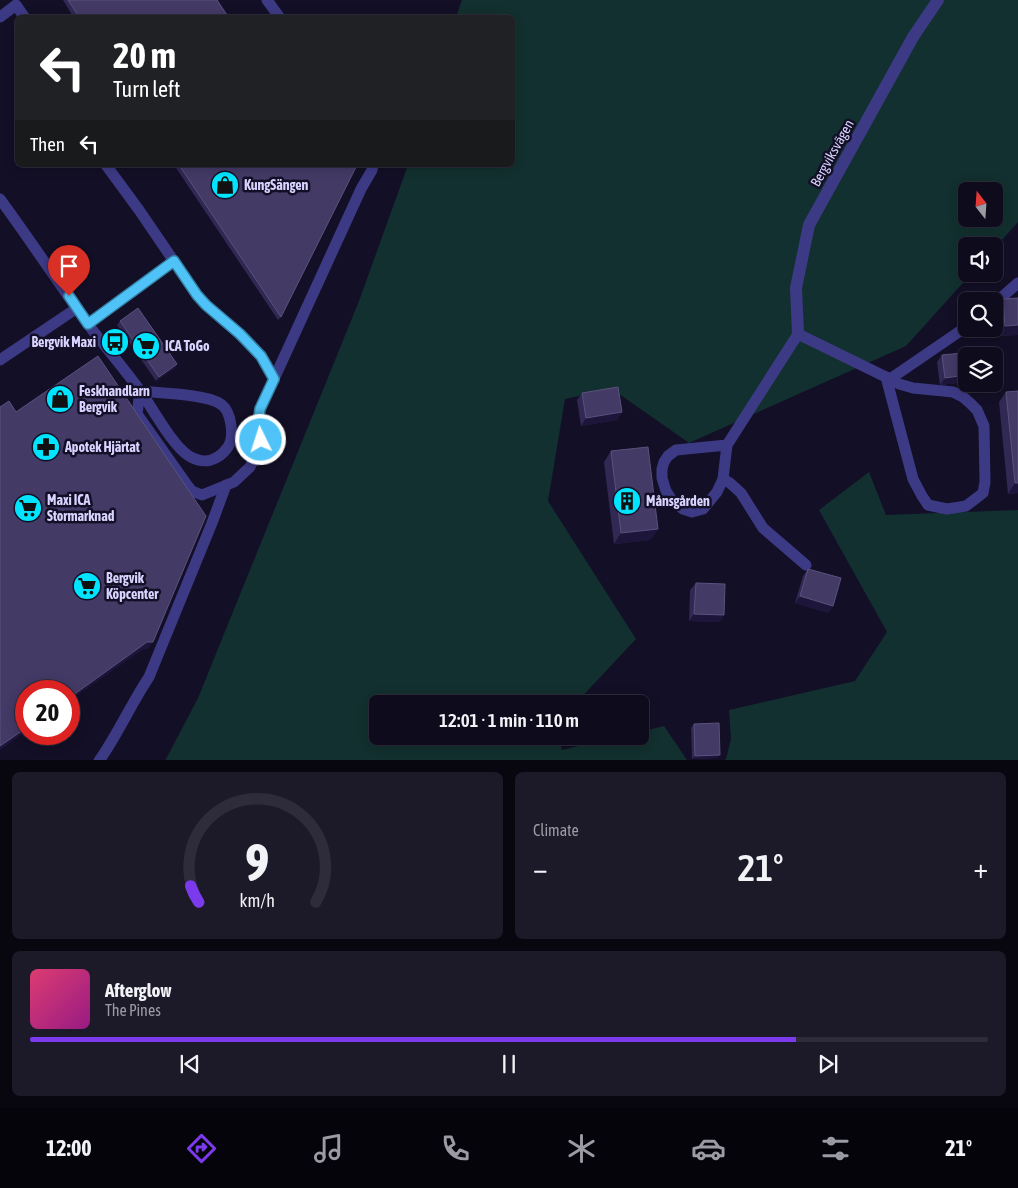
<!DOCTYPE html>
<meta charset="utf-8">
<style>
:root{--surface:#0e0b1c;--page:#1c1929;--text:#f1f3f6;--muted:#9b9ba3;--line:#2e2b3b;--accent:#7c3aed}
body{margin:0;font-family:"Asap Condensed",sans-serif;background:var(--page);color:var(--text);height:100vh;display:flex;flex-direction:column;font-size:19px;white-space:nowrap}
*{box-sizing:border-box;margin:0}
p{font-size:16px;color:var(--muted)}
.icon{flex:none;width:28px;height:28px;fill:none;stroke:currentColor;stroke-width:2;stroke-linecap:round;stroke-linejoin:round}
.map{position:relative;height:760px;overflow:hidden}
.panel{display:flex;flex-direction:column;gap:12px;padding:12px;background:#08060f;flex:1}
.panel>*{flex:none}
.hud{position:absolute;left:15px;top:15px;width:500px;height:152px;border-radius:8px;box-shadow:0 2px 12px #0003,0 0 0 1px var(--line);background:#202124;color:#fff;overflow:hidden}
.needle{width:32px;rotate:343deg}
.tools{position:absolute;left:958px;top:182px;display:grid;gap:10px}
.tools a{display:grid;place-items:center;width:45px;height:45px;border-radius:8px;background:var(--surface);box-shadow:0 2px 12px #0003,0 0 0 1px var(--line);font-size:25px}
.speed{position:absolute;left:15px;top:680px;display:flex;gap:10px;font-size:25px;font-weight:700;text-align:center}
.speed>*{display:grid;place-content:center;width:65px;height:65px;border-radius:50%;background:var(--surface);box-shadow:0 2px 12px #0003,0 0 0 1px var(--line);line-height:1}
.speed .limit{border:8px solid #d22;background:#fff;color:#111}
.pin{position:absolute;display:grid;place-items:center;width:42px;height:42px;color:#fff;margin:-51px -21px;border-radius:50% 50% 50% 0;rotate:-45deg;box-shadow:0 0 5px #0007}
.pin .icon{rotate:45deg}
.me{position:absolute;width:55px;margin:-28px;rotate:356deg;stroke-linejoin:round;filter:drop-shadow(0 0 4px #0008)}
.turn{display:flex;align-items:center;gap:18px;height:105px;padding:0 15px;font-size:22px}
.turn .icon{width:65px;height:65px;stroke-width:2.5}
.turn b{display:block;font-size:35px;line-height:42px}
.then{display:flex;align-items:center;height:48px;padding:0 15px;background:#0003;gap:10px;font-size:19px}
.big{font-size:38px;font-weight:600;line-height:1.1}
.panel .card{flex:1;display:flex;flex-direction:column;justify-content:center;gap:8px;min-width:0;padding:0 18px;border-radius:8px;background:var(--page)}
.panel .dial{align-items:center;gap:0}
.dial svg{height:130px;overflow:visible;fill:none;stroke:var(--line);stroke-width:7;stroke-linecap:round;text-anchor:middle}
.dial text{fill:var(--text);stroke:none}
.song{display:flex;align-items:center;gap:15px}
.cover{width:60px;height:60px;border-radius:8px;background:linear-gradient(135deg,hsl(340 70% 55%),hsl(310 70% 35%))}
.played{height:5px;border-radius:2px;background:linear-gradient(90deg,var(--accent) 80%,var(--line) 80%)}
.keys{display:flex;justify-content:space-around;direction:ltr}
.heat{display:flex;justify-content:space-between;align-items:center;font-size:28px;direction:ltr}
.panel .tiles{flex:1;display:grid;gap:12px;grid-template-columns:1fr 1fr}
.card:last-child{grid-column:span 2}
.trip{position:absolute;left:369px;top:695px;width:280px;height:50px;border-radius:8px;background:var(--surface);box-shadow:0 2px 12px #0003,0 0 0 1px var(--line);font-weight:600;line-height:50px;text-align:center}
.menu{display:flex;height:80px;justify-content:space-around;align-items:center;background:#06040b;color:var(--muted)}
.menu .icon{width:35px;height:35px}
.menu .on{color:var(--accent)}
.menu b{font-size:22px;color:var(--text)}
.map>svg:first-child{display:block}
.green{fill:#12302f;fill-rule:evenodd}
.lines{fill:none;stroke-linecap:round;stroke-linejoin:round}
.lane{stroke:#3d3a85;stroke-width:11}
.street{stroke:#3d3a85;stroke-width:12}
.wall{fill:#312854}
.shaded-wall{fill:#1d163a}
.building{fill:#433a66;stroke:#5a527e}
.route-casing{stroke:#337fa1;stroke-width:12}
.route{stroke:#4fc3f7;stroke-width:9}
.labels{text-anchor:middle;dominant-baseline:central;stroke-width:5;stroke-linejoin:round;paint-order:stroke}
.street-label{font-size:14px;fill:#d9d4ff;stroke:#130f26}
.poi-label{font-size:14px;font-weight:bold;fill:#d9d4ff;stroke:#130f26;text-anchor:start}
</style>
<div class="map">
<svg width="1018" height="761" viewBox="0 0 1018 761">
<rect width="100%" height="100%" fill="#130f26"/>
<!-- green -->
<g class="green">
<path d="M462,0H1018V222L994,249V246H966V274H971L906,346L689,443L612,389L565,399L548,501L636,639L575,704H378V736H558L562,750L620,736H640V732L664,726L687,760L165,761L198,698L359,301L408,165H512V18L456,17ZM966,191H994V219H966Z"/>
<path d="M869,472L886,515L1018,510V760L724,761L726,759L731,739L729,710L855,681L887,632L819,510Z"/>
</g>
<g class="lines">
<!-- lane -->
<g class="lane">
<path d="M267,0L280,18"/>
<path d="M0,17L16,5L25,18"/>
<path d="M106,165L139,210L197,295C216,317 241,332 260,355C266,362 269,371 274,379L260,409L258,425L261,440L250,467L234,482L202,495L192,491L187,485L137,414L140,391"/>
<path d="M0,199C30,240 58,282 87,323C105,347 124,368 141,392C153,409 172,445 189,456C204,465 218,461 228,447C232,441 232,432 231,425C230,418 227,409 222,405C209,394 158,393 140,391"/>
<path d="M994,304L1018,283"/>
<path d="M88,324L174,261"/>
<path d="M0,360L77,308"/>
<path d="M886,377L913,479L922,496L928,505L947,509L966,506L983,493L985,482L984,426L977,410L970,403L963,397L953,392L913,388L899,384L890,379"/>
<path d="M274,379L361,189L372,170L373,165"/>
<path d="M727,445L676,450L668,456L664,462L662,469V478L666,491L673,502L683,509L692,512L703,509L717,492L723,479L727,445L798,334L890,379L966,327"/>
<path d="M723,479L730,483L741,493L763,528L806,565"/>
<path d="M99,761C118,734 131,704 149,677L212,523L226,485"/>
</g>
<!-- street -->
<path class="street" d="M798,334L796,288L809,225L913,37L938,0"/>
</g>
<!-- wall -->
<g class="wall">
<path d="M63,0H217L229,18H74Z"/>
<path d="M174,165H357L281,317L278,320Z"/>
<path d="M1018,298V335L997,336L996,309L1003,299Z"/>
<path d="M120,321L177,364L175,368L156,381L117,325Z"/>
<path d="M994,350L997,372L994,377V356H966V382L940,385L937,362L942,355Z"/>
<path d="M1006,392L1018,493L1008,494L999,402Z"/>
<path d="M582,393L622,412L617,420L581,426L577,400Z"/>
<path d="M611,451L658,529L650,540L614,544L604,462Z"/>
<path d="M808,569L833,606L828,613L795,603L803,576Z"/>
<path d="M696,583L724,615L719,622L689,621L690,590Z"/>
<path d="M694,724L717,758L692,759L691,728Z"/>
</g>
<!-- shaded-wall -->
<g class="shaded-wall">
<path d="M1018,325V335L997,336L1005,326Z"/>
<path d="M177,364L175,368L156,381L159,377Z"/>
<path d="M966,375V382L940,385L945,378Z"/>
<path d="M622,412L617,420L581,426L586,418Z"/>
<path d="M1015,483H1018V493L1008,494Z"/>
<path d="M658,529L650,540L614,544L621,533Z"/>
<path d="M800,596L833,606L828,613L795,603Z"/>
<path d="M694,614L724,615L719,622L689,621Z"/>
<path d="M147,642H153L148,649L142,650L69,701V698Z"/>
<path d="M26,728V731L0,750V746Z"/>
<path d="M720,755L717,758L692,759L695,756Z"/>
</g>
<!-- building -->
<g class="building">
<path d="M68,0H217L229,18H80Z"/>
<path d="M179,165H357L281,317Z"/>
<path d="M1018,298V325L1005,326L1003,299Z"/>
<path d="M138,308L177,364L159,377L120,321Z"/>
<path d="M994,350L997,372L994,373V356H966V375L945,378L942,355Z"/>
<path d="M98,356L206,516L153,642H147L69,698V691H26V728L0,746V407L9,401L16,412Z"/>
<path d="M618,387L622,412L586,418L582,393Z"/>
<path d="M1018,391V483H1015L1006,392Z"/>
<path d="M648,447L658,529L621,533L611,451Z"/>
<path d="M808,569L841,578L833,606L800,596Z"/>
<path d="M696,583L725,584L724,615L694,614Z"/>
<path d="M719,723L720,755L695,756L694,724Z"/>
</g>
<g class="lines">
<defs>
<path id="route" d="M69,296L88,324L174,261L197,295L206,305L240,334L261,356L274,379L260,409L258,425L261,440"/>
</defs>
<!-- route casing -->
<use href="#route" class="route-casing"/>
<!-- route -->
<use href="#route" class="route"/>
</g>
<!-- icons -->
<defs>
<symbol id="shop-disc" viewBox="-11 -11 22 22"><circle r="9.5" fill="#00e5ff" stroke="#130f26"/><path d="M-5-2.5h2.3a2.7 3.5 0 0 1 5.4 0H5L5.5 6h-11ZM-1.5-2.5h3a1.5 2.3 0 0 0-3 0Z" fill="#111"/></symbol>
<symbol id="bus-disc" viewBox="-11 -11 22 22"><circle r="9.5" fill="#00e5ff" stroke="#130f26"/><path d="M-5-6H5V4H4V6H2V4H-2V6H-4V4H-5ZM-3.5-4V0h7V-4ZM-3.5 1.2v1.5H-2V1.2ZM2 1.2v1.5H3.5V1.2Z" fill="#111"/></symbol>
<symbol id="supermarket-disc" viewBox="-11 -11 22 22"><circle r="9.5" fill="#00e5ff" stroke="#130f26"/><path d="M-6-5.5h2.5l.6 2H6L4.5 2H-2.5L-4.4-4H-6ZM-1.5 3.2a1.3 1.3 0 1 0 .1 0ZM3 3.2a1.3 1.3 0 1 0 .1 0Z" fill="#111"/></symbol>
<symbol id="pharmacy-disc" viewBox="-11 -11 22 22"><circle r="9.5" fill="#00e5ff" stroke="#130f26"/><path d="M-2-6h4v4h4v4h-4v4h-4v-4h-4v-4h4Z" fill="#111"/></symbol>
<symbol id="building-disc" viewBox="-11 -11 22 22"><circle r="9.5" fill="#00e5ff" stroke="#130f26"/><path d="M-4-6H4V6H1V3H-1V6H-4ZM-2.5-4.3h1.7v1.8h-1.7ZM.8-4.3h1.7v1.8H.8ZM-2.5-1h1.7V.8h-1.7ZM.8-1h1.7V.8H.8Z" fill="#111"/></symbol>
</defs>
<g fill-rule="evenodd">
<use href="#shop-disc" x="209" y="169" width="32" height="32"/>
<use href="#bus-disc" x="99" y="326" width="32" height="32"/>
<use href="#supermarket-disc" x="130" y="330" width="32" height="32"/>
<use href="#shop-disc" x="44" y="383" width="32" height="32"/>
<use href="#pharmacy-disc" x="30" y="431" width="32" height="32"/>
<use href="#building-disc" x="611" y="485" width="32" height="32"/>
<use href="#supermarket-disc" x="12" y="492" width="32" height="32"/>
<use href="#supermarket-disc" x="71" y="570" width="32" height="32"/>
</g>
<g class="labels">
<!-- street labels -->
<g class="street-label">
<text transform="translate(832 153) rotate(-61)">Bergviksvägen</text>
</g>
<!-- poi labels -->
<g class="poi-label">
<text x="244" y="185">KungSängen</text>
<text x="96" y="342" text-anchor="end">Bergvik Maxi</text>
<text x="165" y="346">ICA ToGo</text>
<text x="79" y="391">Feskhandlarn<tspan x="79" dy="16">Bergvik</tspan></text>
<text x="65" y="447">Apotek Hjärtat</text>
<text x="47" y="500">Maxi ICA<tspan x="47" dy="16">Stormarknad</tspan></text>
<text x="646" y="501">Månsgården</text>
<text x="106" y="578">Bergvik<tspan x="106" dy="16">Köpcenter</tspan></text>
</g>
</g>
</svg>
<div class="tools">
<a><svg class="needle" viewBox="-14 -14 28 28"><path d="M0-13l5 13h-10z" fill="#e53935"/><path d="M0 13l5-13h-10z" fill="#9b9ba3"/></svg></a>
<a><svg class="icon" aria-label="sound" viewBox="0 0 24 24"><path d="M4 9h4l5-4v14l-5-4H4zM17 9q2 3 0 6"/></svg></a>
<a><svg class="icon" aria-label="search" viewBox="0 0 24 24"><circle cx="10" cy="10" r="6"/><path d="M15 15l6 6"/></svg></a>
<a><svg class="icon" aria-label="layers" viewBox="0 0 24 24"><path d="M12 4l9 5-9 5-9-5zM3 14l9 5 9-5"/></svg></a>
</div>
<div class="speed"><div class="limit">20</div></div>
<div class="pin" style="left:69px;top:296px;background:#d93025"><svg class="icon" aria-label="arrive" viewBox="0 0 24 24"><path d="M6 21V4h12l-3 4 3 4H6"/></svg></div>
<svg class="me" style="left:261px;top:440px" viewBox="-20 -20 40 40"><circle r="17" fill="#4fc3f7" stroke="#fff" stroke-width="3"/><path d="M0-11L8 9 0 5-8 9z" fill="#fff"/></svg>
<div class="trip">12:01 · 1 min · 110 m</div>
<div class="hud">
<div class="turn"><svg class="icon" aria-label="left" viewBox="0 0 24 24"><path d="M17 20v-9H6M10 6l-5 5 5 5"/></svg><div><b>20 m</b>Turn left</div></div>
<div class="then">Then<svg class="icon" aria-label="left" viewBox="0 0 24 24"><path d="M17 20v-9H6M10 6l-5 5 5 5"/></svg></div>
</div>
</div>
<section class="panel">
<div class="tiles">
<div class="card dial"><svg viewBox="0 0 100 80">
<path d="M14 69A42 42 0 1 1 86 69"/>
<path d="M14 69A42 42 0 0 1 9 59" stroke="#7c3aed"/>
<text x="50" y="56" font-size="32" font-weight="700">9</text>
<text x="50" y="72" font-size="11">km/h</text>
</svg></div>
<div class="card"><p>Climate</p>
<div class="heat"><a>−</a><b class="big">21°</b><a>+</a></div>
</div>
<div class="card">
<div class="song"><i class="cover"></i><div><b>Afterglow</b><p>The Pines</p></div></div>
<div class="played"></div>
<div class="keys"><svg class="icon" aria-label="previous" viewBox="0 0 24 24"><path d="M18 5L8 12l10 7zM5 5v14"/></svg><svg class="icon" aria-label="pause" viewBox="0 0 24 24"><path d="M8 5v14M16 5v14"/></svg><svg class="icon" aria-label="next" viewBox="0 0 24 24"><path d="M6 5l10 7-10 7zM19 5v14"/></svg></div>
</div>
</div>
</section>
<nav class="menu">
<b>12:00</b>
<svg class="icon on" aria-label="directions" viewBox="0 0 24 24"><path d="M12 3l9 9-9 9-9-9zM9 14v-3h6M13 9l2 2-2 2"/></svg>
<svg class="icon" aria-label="music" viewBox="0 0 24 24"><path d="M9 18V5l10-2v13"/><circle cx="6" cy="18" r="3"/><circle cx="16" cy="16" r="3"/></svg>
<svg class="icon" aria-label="phone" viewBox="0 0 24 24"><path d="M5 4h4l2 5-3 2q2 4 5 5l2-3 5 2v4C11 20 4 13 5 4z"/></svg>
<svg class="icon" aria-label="climate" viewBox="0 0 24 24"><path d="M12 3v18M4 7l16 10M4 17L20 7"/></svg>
<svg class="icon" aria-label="car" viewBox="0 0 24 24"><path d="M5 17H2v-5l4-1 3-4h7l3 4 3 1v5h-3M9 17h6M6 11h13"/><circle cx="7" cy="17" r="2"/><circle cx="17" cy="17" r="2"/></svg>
<svg class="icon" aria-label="filters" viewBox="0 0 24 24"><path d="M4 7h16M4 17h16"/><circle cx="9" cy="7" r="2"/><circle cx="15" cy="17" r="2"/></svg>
<b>21°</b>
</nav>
